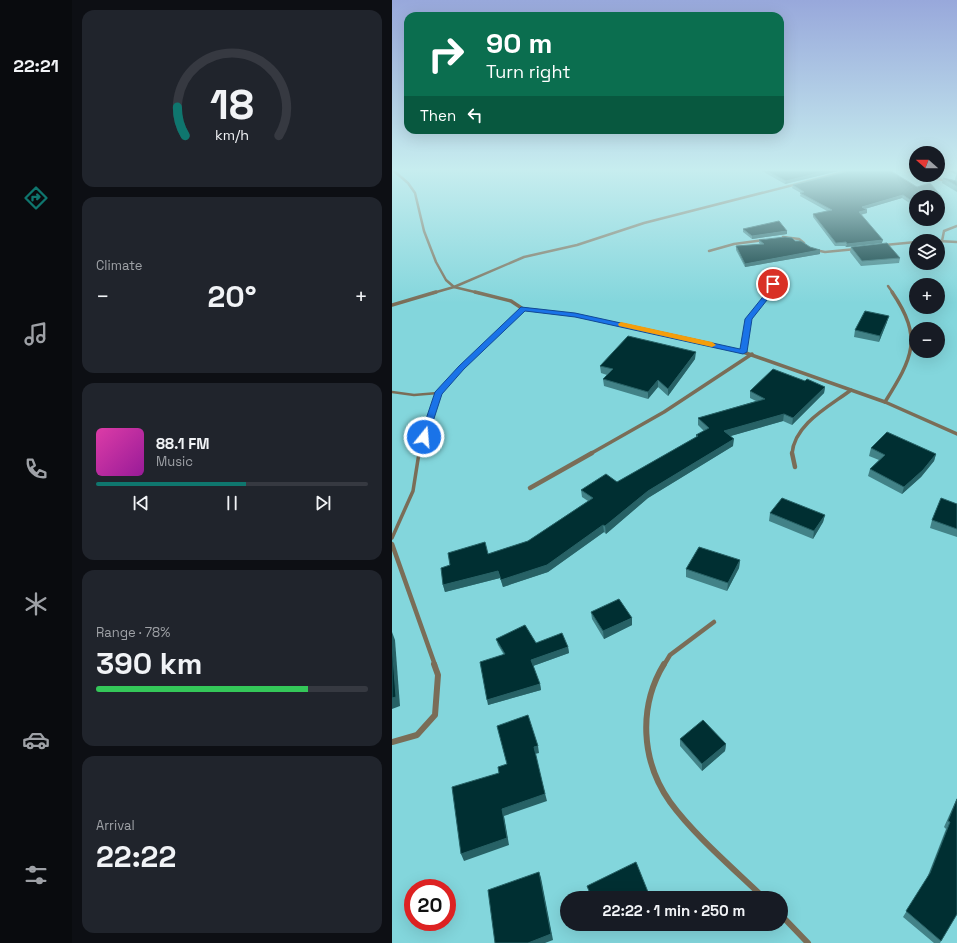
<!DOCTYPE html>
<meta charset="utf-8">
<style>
:root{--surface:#171b24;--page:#20242c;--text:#f1f3f6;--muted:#9ea1a6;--line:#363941;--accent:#0f766e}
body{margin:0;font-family:"Space Grotesk",sans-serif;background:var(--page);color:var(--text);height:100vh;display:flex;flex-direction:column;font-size:15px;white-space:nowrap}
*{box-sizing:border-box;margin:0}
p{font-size:13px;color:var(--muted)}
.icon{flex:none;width:22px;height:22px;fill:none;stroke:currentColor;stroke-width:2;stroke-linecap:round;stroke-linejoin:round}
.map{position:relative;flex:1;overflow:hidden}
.details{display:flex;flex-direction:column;gap:10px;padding:10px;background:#0d0f14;width:320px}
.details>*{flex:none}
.top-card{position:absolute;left:12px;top:12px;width:380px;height:122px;border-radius:12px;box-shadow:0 4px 16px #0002;background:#0b6e4f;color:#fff;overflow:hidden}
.needle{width:26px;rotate:291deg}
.fabs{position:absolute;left:517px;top:146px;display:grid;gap:8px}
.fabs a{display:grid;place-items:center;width:36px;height:36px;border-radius:50%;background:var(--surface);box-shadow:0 4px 16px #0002;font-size:20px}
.speed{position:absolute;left:12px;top:879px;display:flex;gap:8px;font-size:20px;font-weight:700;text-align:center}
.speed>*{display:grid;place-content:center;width:52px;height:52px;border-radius:50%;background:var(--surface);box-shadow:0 4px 16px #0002;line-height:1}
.speed .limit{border:6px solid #d22;background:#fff;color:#111}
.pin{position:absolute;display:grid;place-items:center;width:34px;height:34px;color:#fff;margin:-17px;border:2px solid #fff;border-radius:50%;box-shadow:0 1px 4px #0007}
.me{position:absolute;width:44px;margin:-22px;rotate:17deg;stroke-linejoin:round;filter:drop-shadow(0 0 3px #0008)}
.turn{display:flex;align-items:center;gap:14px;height:84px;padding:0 16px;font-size:18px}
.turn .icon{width:52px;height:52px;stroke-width:2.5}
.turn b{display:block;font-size:28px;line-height:34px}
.then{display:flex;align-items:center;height:38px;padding:0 16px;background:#0003;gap:8px;font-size:15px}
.big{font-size:30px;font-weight:600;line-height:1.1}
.details .widget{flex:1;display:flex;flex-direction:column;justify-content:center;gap:6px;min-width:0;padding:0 14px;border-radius:12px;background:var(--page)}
.details .dial{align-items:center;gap:0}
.dial svg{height:104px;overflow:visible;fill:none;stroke:var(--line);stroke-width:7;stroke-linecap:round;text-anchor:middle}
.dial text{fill:var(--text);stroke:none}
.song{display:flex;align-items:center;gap:12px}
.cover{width:48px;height:48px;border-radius:6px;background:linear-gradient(135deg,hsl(320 70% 55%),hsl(300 70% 35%))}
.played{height:4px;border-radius:2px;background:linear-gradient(90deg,var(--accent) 55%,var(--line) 55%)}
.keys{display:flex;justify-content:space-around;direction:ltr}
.heat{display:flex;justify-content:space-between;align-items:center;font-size:22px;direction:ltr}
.charge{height:6px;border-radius:3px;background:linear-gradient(90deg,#34c759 78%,var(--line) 0)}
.trip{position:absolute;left:168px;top:891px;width:228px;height:40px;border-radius:20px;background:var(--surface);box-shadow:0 4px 16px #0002;font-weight:600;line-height:40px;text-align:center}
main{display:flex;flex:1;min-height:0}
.dock{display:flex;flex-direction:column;width:72px;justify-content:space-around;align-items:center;background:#090b0e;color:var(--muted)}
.dock .icon{width:28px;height:28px}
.dock .selected{color:var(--accent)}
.dock b{font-size:18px;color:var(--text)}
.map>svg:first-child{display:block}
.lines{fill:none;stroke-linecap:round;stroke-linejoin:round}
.service-far1{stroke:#7a6d57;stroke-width:2.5}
.service{stroke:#7a6d57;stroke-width:3.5}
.minor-far3{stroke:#7a6d57;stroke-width:2.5}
.minor-far2{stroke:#7a6d57;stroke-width:3.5}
.minor-far1{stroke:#7a6d57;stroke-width:4.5}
.minor{stroke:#7a6d57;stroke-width:6}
.wall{fill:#428287}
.shaded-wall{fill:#276165}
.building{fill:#002f32;stroke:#276165}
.route{fill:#1a73e8;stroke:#114b97}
.slow{fill:#f59e0b}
</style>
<main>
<nav class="dock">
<b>22:21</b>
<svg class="icon selected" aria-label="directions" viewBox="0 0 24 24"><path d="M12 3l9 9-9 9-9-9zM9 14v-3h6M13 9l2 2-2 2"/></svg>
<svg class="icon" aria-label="music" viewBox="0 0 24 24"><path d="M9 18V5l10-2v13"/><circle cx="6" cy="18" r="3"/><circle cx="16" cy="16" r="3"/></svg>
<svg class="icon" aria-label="phone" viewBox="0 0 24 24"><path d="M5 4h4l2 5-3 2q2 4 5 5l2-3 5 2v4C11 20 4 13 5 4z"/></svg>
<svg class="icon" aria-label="climate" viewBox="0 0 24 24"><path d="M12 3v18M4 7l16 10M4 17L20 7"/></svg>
<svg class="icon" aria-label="car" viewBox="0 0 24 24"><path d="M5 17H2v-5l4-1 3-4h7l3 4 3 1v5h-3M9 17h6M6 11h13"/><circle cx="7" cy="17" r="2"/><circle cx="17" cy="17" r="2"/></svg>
<svg class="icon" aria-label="filters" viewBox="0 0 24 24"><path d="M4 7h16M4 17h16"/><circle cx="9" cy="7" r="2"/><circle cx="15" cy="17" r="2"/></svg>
</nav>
<section class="details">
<div class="widget dial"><svg viewBox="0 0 100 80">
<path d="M14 69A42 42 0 1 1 86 69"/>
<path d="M14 69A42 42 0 0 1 8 47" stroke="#0f766e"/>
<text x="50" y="56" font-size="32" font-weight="700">18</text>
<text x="50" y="72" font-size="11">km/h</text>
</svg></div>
<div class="widget"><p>Climate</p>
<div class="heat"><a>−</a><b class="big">20°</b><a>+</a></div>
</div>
<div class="widget">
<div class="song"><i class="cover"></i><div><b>88.1 FM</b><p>Music</p></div></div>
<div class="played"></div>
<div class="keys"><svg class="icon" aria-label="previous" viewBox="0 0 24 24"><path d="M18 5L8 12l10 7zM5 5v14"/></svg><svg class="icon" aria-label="pause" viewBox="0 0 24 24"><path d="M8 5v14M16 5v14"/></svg><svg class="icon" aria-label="next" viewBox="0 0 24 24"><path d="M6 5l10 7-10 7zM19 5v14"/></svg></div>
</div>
<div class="widget"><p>Range · 78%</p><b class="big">390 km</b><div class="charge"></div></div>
<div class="widget"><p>Arrival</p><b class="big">22:22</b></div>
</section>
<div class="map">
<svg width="565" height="943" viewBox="0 0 565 943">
<rect width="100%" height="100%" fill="#83d6dc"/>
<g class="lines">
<!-- service-far1 -->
<g class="service-far1">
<path d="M0,392L22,395L46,393"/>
<path d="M27,454L46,393L70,367L131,309"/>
</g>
<!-- service -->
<path class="service" d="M0,538L21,491L27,453"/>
<!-- minor-far3 -->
<g class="minor-far3">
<path d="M2,171L16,183L23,193L32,231L44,262L54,280L62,287L87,293"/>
<path d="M516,171L524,174"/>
<path d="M527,175L565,183"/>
<path d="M391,237L407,239L412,243"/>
<path d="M546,241L565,242"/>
<path d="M550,241L552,231L565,226"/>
<path d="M493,245L524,242"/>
<path d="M423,250L433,252L464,249"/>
<path d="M317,251L342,244L372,240"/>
<path d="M496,286L501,293"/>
<path d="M41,293L62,287L132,257L185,245L252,223L456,171"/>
<path d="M376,293L379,287L382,272"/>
</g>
<!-- minor-far2 -->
<g class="minor-far2">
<path d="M83,292L119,301L131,309L183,315L351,352L493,402L565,434"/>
<path d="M0,305L44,292"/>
<path d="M351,352L355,322L377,292"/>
<path d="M493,402C520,358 532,339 500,292"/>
<path d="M198,454L272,412L360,354"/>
<path d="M400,454C402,424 438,406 459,390"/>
</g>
<!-- minor-far1 -->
<g class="minor-far1">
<path d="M400,453L403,467"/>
<path d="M138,488L200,453"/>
<path d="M0,544L43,665"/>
<path d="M272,665L278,655L322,622"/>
</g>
<!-- minor -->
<g class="minor">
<path d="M272,664C246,707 249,761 278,802C302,835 342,869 372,898"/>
<path d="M0,742L25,735L43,715L46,675L42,664"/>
<path d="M389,915L416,943"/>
</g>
</g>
<!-- wall -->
<g class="wall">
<path d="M370,171H446L393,184Z"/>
<path d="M557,171H565V175Z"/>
<path d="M564,175H565V192L550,183L551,178L565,181L563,180Z"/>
<path d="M401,185L525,187L549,200L522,206L510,198L473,209L475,210V213L469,215L490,243L454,247L453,246H443L421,217V214L435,211L408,196L409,193L400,188Z"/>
<path d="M351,229L395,234L360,239L351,232Z"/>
<path d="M367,240L403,241L428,254L353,267L344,250V246L368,244L367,243Z"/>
<path d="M459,247L508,258L507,263L469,266L458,252Z"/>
<path d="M495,322L487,342L462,337L463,330Z"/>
<path d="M303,359L276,396L266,387L256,399L212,386L211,379L215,375L209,373L208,366Z"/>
<path d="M413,381L433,387L432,393L400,425L391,421L338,436L341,446L256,498L214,534L212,532L156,572L111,587L108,578L53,592L51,585L96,554L136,541L196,501L190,497L189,490L225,482L304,437V435L312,431L306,425V418L364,401L358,398V391Z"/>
<path d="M479,448L544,454L542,461L529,477L510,494L476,476L478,469L487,460L477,456Z"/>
<path d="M565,504V537L538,528L540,520Z"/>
<path d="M378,513L433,515L431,522L421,539L377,521Z"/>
<path d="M348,560L347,568L335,591L294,577V569Z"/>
<path d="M199,612L240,625L212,639L200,619Z"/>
<path d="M104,639L144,643L176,647L177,653L141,666L148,684L149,690L96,705L112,655L106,645Z"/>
<path d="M288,739L334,744L333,751L310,771L288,746Z"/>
<path d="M565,798V914L548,943H542L511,917L535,878L554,829L552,827Z"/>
<path d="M195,886L257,898H199Z"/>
</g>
<!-- shaded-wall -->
<g class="shaded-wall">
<path d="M435,171H446L393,184L394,181Z"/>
<path d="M511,195L510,198L469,210L470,207Z"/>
<path d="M550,197L549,200L546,201V198Z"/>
<path d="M475,210V213L466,215L467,212Z"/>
<path d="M395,231V234L360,239V236Z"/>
<path d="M491,240L490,243L454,247L455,244Z"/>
<path d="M428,250V254L353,267V264Z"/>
<path d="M497,316L495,322L487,342L488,336Z"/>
<path d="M304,352L303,359L276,396V389Z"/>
<path d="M266,380V387L256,399V392Z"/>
<path d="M433,387L432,393L400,425L401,418Z"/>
<path d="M392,414L391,421L332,438V431Z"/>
<path d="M342,439L341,446L256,498L214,534L213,526L256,491Z"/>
<path d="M544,454L542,461L529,477L510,494L512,487Z"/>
<path d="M433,515L431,522L421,539L422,531Z"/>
<path d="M211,525L212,532L156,572L111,587L109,580Z"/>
<path d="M348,560L347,568L335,591L336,583Z"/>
<path d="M106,571L108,578L53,592L51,585Z"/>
<path d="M240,618V625L212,639L211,631Z"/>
<path d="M0,632L3,640L8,706L0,709Z"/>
<path d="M176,647L177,653L141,666L139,660Z"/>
<path d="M148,684L149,690L96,705L95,700Z"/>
<path d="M334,744L333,751L310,771V764Z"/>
<path d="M146,746L147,753L143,754L155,801L112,816L117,845L72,861L69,854L110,809L142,747Z"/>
<path d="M147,872L149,878L161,940L153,943H136Z"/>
<path d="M256,892V898H244Z"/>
</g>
<!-- building -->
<g class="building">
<path d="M375,171H435L394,181Z"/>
<path d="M457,171H499L525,187L538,183L550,197L546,198V197H524V203H523L511,195L470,207L475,210L467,212L491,240L455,244L454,242L444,243L421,214L440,210L408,193L412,192L401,185Z"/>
<path d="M551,178L565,181V186Z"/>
<path d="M387,221L395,231L360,236L351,229Z"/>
<path d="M393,237L400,238L403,241H409L418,247L428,250L353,264L344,246L372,244L367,240Z"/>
<path d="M495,243L508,258L470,261L459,247Z"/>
<path d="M473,311L497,316L488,336L463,330Z"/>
<path d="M236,336L304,352L276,389L266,380L256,392L211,379L221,369L208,366Z"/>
<path d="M381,369L413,381L415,379L433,387L401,418L392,414L332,431L342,439L256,491L213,526L211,525L155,565L109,580L106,571L51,585L49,568L58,565L56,553L93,542L96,554L136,541L201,498L189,490L214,474L225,482L306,436L304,435L317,428L306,418L373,399L358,391Z"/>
<path d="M495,432L544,454L531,470L512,487L478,469L493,455L479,448Z"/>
<path d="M390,498L433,515L422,531L378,513Z"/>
<path d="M549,498L565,504V529L540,520Z"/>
<path d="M307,547L348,560L336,583L294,569Z"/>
<path d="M227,599L240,618L211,631L199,612Z"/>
<path d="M133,625L144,643L170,633L176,647L139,660L148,684L95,700L88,662L113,654L104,639Z"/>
<path d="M0,644L4,697L0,698Z"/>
<path d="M136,715L146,746L142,747L153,794L110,809L115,838L69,854L60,787L107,773L106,767L115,764L105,726Z"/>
<path d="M311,720L334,744L310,764L288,739Z"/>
<path d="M565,799V914L549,941L514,911L538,873L558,822L556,821Z"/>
<path d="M244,862L256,892L244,898H200L195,886Z"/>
<path d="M147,872L159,934L136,943H103L96,890Z"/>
</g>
<!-- sky -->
<linearGradient id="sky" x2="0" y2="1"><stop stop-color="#98a8db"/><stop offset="0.56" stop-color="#c7edef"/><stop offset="1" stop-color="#c7edef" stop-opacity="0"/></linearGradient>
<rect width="565" height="303" fill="url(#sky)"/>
<!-- route -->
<path class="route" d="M379,282L385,284L379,295L360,319L355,352L351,354L183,317L133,311L72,369L50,394L36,437L32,440L28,437L43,392L67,366L129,307L183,313L348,349L353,319L374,293Z"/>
<!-- slow -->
<path class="slow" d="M229,322L320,342L324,345L320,347L227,326L226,324Z"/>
</svg>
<div class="fabs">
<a><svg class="needle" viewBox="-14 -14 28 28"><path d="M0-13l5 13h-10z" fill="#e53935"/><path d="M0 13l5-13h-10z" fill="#9ea1a6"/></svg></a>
<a><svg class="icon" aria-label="sound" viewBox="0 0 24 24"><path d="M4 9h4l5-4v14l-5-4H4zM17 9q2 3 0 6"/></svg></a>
<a><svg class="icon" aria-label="layers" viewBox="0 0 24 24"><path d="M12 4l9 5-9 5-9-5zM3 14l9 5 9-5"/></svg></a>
<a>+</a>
<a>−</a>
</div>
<div class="speed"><div class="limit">20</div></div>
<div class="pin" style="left:381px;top:284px;background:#d93025"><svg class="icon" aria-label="arrive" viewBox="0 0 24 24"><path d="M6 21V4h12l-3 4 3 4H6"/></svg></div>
<svg class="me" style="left:32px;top:437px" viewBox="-20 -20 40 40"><circle r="17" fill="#1a73e8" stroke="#fff" stroke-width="3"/><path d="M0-11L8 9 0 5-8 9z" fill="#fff"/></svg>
<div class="trip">22:22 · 1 min · 250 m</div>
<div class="top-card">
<div class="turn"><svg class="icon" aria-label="right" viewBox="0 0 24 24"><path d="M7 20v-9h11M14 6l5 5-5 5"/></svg><div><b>90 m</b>Turn right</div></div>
<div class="then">Then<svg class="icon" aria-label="left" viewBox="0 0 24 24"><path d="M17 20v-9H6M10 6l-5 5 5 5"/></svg></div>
</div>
</div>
</main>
